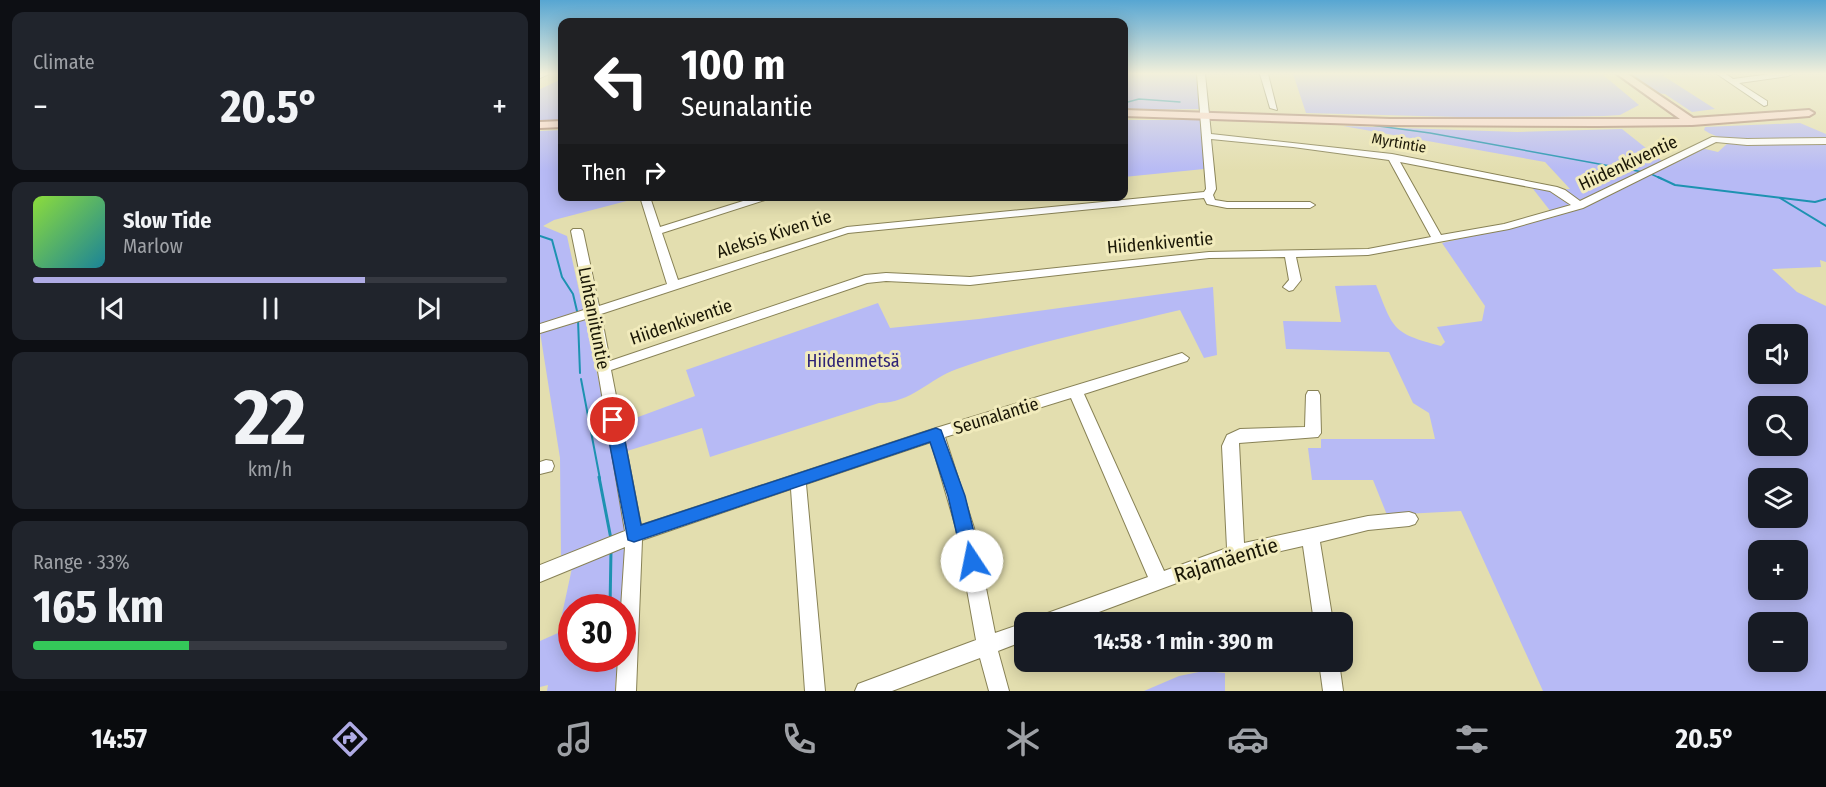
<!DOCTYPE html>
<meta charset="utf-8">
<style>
:root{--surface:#171b24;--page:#20242c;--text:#f1f3f6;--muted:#9ea1a6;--line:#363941;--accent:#afabe4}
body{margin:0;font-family:"Fira Sans Condensed",sans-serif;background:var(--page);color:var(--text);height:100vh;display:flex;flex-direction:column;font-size:22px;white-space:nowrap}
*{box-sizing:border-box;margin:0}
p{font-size:20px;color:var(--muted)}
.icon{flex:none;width:33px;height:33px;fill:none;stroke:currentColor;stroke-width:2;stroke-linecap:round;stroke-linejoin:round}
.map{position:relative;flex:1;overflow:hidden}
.side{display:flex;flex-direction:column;gap:12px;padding:12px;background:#0d0f14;width:540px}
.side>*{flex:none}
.guide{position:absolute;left:18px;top:18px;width:570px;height:183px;border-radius:12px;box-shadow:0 3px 15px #0003;background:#202124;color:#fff;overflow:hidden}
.buttons{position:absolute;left:1208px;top:324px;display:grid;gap:12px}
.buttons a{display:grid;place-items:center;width:60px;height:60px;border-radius:12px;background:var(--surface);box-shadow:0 3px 15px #0003;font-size:30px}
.speed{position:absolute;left:18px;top:594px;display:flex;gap:12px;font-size:30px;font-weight:700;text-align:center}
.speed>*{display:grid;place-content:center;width:78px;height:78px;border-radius:50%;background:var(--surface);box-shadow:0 3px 15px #0003;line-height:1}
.speed .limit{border:9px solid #d22;background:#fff;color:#111}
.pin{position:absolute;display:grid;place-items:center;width:51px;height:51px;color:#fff;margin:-26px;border:3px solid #fff;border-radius:50%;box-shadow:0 2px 6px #0007}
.me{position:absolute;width:66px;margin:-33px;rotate:349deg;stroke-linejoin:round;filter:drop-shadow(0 0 4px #0008)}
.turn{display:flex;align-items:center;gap:21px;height:126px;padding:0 24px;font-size:27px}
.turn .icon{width:78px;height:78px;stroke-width:2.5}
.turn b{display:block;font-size:42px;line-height:51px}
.then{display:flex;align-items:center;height:57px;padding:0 24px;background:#0003;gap:12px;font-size:22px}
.big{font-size:45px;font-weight:700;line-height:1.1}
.side .widget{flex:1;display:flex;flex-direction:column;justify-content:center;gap:9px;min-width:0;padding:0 21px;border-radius:12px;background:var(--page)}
.side .dial{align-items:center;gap:0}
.dial b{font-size:78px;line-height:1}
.song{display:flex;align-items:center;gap:18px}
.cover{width:72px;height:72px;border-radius:9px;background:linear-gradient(135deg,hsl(90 70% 55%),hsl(190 70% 35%))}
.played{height:6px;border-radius:3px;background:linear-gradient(90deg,var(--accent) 70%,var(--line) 70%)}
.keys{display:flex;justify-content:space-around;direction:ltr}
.heat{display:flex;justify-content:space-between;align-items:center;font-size:33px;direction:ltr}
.charge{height:9px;border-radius:4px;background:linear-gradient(90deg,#34c759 33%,var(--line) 0)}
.trip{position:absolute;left:474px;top:612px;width:339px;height:60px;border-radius:12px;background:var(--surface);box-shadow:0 3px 15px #0003;font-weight:700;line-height:60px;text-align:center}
.tab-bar{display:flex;height:96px;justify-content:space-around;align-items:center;background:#090b0e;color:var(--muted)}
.tab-bar .icon{width:42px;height:42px}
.tab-bar .selected{color:var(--accent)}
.tab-bar b{font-size:27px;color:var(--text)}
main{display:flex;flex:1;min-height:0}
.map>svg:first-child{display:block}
.green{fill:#b7baf5;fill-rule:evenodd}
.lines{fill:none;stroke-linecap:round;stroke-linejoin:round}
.stream-far2{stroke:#1d92b1;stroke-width:1.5}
.stream-far1{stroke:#1d92b1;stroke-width:2}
.stream{stroke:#1d92b1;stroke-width:3}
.minor-casing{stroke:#888256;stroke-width:2}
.major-casing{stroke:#aa8673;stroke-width:4}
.minor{fill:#fff;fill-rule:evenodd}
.major{fill:#fadace;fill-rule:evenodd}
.route{fill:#1a73e8;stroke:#114b97;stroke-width:1.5}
.labels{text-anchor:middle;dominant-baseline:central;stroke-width:6;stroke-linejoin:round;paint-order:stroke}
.far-street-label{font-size:15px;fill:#1a1706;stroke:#f1ebbc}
.street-label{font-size:18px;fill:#1a1706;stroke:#f1ebbc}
.park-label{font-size:18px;fill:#2e2377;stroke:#f1ebbc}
.near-street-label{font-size:21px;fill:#1a1706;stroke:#f1ebbc}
</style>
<main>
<section class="side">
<div class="widget"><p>Climate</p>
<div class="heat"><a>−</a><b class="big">20.5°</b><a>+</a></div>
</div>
<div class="widget">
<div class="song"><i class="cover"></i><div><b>Slow Tide</b><p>Marlow</p></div></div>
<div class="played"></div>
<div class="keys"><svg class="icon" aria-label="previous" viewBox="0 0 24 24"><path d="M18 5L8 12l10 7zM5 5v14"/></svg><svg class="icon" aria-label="pause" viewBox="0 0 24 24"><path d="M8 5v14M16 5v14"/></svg><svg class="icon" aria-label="next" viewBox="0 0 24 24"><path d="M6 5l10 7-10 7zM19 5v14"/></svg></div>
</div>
<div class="widget dial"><b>22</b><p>km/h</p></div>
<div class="widget"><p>Range · 33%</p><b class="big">165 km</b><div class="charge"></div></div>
</section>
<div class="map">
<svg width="1286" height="691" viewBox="0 0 1286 691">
<rect width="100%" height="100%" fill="#e3deaf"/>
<!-- green -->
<g class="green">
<path d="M584,74H658L664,109L584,110Z"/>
<path d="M753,74H1062L1099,105L1080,115L1064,116L959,118L766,113Z"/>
<path d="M1092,74H1129L1122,75L1175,109L1152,112L1125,94L1117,93Z"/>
<path d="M22,79V121H0V89Z"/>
<path d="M584,120H662L664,169L584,177Z"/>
<path d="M1260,123L1286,134V139C1249,137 1196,151 1164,130L1165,127Z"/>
<path d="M803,126L977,132L1082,129L1126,164L1161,148L1178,152L1188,143H1286V262L1280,260L1281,267L1232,269L1257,292L1286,306V691H1003L921,511L847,515L833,480H772L768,448H781V439H895L889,413L873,403L849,352L746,349L743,321L801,322L795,286L836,285C854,330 852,333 901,346L905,342L897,327L942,321L945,306L902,243L1015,217L990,185L1014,190L1030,189L1005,162ZM1218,334H1257V374H1218ZM1218,406H1257V446H1218ZM1218,478H1257V518H1218ZM1218,550H1257V590H1218ZM1218,622H1257V662H1218Z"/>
<path d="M22,130V196L102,197L14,220L3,226L27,236L61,391L87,527L81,607L32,608V658L77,659L75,691H7L8,685L0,687V641L18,633L32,568L21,556L20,458L0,332V131Z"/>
<path d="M673,287L677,355L664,358L640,310C566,328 489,343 417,369C389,379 371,403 339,403L170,457L162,428L87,451L82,423L155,396L146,370L338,303L350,328L439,319Z"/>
<path d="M664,671L685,673V691H604L639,676Z"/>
</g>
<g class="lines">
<!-- stream-far2 -->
<g class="stream-far2">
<path d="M584,103L599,99L640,102"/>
<path d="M831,125L890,133L1103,172"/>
<path d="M1111,174L1122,179"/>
</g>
<!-- stream-far1 -->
<g class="stream-far1">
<path d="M1118,177L1135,185L1275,202L1286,199"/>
<path d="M1240,198L1286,226"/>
<path d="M0,236L12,240L22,277L33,294L37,311"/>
<path d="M38,320L40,373"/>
<path d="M41,379L60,479"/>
</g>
<!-- stream -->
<g class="stream">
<path d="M59,477L71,539"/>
<path d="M70,608L71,550"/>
</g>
<defs>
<g id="minor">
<path d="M0,74H9L0,78Z"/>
<path d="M657,74H665L671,134L852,154L1017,187L1025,190L1040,201L1172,137L1207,139L1286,138V144L1207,145L1176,142L1043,208L969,229L828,255L756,257L761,280L753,290L749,291L743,287L749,280L745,257L669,258L430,285L346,281L327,283L71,370L101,525L396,428L642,353L649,358L647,361L544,394L624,571L687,548L682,446L687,435L700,429L765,427L766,395L768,391H778L780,395L781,433L778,437L699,443L704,543L828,516L869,512L875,514L878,519L875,524L869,526L828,530L780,542L793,622H774L763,546L696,561L532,622H500L502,615L608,577L531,398L405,437L434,528L455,633L484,623V641L458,651L469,691H449L440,658L352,691H315L318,684L436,640L416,528L391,442L266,484L285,691H265L251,489L102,540L96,691H76L78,658H82L81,608L85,547L0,582V565L85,531L49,318L0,333V324L47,309L31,231L33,229H41L43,231L59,306L127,284L101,200L106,197L111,200L120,227L219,196H237L122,233L138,280L307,227L664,192L666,189ZM671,139L753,147L849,160L891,237L828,249L669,252L430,277L346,273L325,275L70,361L61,314L308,233L664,198L667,204L687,208H770L775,205L770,202H687L675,200L673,195L676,189ZM860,162L1010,191L1031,205L964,224L901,235Z"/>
<path d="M720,74H728L737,110L730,108Z"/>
<path d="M1177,74H1186L1193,79L1230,74H1252L1248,76L1199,83L1227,101V105L1224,106Z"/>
<path d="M6,460L12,461L14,466L12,471L0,474V462Z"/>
<path d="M779,662H799L803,691H783Z"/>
</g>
<g id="major">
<path d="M1077,74H1088L1153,118L1269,110L1274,113L1269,116L1152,125L1057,126L850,125L584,116V110L850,119H1140Z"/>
<path d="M22,121V127L0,128V122Z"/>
</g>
</defs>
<!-- minor casing -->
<use href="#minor" class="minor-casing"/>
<!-- major casing -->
<use href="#major" class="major-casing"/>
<!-- minor -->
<use href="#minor" class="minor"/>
<!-- major -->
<use href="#major" class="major"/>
</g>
<!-- sky -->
<linearGradient id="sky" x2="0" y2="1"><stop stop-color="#57a6d2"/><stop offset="0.43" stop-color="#f2f0db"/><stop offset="1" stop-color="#f2f0db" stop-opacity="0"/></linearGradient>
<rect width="1286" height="171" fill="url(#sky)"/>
<!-- route -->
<path class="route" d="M73,415L81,420L101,525L396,428L401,430L425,496L441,561L438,567L432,569L425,567L423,561L408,496L390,442L94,542L88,540L65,420Z"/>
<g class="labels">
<!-- far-street labels -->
<g class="far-street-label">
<text transform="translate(859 143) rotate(10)">Myrtintie</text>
</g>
<!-- street labels -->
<g class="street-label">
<text transform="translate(1088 163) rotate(-25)">Hiidenkiventie</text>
<text transform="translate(234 234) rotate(-18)">Aleksis Kiven tie</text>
<text transform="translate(620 243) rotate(-5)">Hiidenkiventie</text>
<text transform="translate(54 318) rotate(79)">Luhtaniituntie</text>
<text transform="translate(141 322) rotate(-19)">Hiidenkiventie</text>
<text transform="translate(456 416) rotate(-17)">Seunalantie</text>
</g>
<!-- park labels -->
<g class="park-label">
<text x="313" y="361">Hiidenmetsä</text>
</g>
<!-- near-street labels -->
<g class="near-street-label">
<text transform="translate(686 560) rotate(-17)">Rajamäentie</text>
</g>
</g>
</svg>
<div class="buttons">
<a><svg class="icon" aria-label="sound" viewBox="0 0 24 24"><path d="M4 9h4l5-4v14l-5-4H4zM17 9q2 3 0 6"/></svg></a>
<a><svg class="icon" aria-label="search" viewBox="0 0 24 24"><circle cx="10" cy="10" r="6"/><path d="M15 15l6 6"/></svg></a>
<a><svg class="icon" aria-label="layers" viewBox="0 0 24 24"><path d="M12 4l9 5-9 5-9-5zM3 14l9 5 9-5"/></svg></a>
<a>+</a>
<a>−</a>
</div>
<div class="speed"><div class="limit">30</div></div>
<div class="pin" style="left:73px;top:420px;background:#d93025"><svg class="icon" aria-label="arrive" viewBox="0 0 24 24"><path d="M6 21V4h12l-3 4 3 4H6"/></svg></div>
<svg class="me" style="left:432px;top:561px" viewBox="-20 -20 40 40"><circle r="19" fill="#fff"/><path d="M0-13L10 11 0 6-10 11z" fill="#1a73e8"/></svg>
<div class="trip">14:58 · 1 min · 390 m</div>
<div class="guide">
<div class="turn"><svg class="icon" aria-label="left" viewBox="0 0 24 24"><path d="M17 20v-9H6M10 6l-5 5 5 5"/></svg><div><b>100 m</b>Seunalantie</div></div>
<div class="then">Then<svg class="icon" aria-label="right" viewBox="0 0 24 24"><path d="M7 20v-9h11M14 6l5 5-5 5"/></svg></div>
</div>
</div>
</main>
<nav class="tab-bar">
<b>14:57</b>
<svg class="icon selected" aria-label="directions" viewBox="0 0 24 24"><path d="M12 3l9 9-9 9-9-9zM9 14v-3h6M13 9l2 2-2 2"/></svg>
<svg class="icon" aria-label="music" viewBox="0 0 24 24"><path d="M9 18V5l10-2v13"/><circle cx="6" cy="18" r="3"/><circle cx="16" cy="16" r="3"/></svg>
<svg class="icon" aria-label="phone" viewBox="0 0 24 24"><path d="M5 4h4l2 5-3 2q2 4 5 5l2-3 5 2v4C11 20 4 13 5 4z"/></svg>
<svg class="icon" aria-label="climate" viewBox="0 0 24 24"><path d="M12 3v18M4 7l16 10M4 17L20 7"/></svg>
<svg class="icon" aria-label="car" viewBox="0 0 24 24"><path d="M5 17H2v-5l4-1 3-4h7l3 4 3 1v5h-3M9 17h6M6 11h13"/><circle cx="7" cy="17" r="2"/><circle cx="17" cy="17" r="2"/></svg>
<svg class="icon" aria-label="filters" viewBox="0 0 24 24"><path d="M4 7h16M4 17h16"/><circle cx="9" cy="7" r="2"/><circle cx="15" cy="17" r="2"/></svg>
<b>20.5°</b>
</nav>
